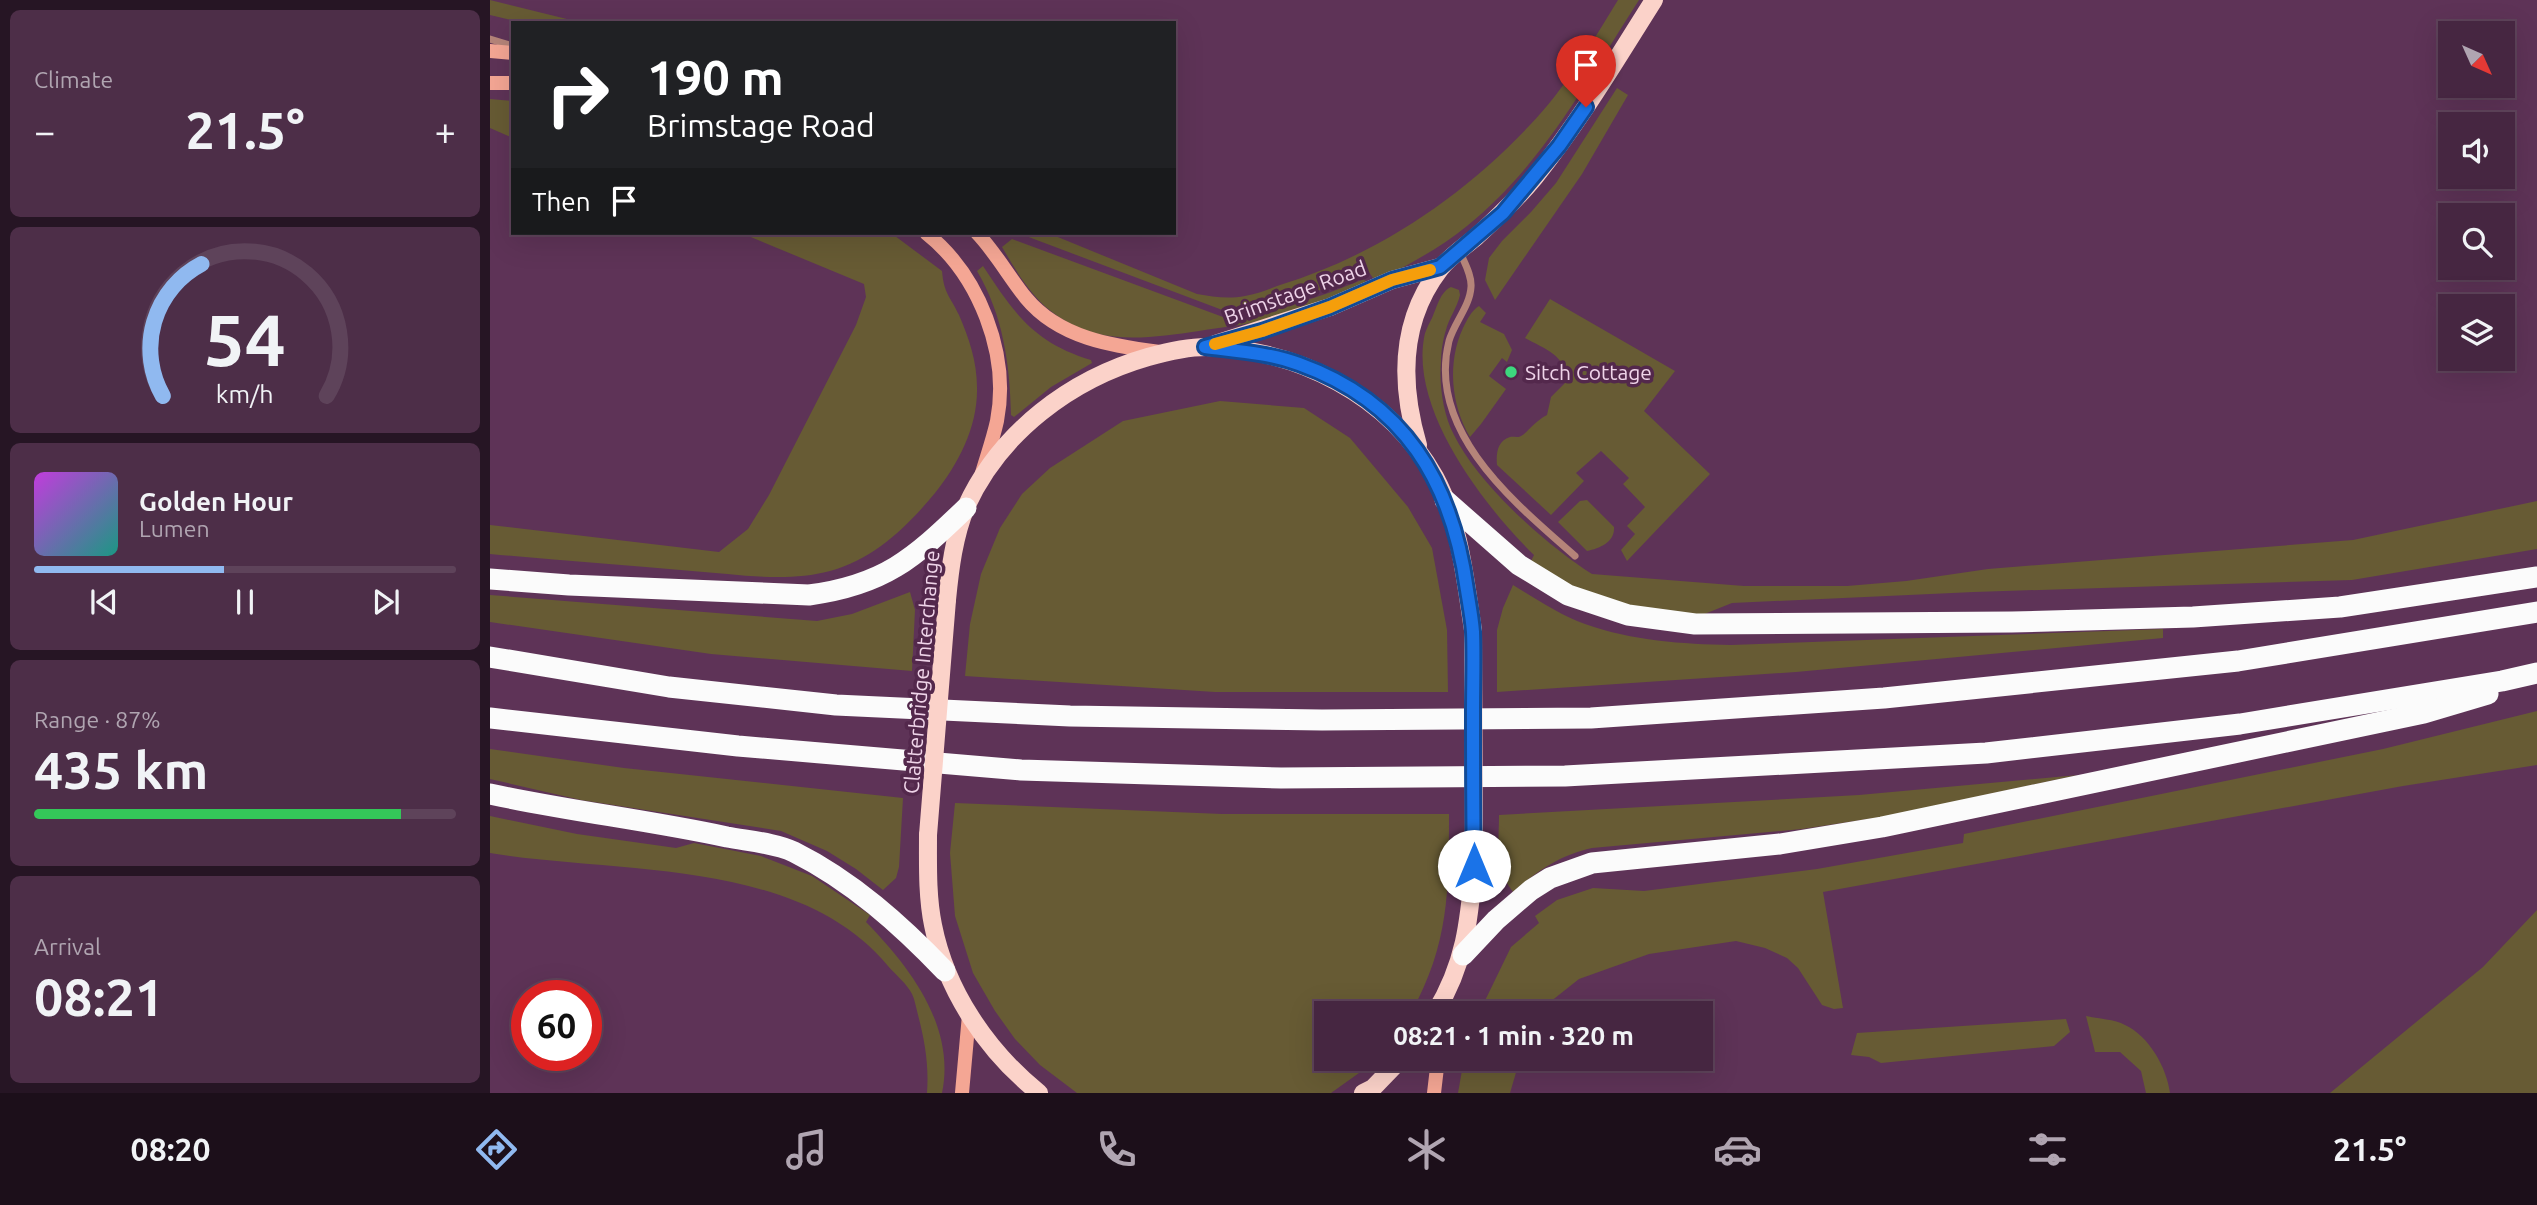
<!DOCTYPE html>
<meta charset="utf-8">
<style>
:root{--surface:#462641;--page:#4d2e48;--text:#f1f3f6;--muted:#b0a5b1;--line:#5e435a;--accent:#90b9f0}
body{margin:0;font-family:Ubuntu,sans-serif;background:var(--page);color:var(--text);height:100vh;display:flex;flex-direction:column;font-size:26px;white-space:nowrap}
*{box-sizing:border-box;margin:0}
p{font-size:23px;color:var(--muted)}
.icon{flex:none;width:38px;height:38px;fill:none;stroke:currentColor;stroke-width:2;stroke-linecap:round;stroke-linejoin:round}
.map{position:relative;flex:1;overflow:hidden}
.sheet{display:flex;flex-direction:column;gap:10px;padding:10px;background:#261524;width:490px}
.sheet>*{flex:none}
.hud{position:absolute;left:21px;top:21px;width:665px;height:214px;border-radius:0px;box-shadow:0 7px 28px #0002,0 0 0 2px var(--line);background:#202124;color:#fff;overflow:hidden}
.needle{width:46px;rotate:135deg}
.fabs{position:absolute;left:1948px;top:21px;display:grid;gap:14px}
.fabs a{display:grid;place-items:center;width:77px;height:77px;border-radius:0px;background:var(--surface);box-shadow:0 7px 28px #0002,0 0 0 2px var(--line);font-size:35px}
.speed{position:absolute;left:21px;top:980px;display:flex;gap:14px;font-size:35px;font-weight:700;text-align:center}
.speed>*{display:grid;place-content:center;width:91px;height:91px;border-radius:50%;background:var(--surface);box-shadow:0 7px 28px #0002,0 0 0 2px var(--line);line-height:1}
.speed .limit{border:10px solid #d22;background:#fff;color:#111}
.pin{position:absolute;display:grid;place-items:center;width:60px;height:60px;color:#fff;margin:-72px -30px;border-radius:50% 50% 50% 0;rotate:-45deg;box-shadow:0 0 7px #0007}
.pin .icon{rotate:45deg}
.me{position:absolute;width:77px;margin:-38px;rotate:0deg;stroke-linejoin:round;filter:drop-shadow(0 0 5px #0008)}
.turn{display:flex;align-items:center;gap:24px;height:147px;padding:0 21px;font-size:32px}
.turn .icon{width:91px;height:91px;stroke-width:2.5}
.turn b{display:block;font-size:49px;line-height:60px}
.then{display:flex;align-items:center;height:66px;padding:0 21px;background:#0003;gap:14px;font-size:26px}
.big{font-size:52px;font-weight:700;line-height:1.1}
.sheet .card{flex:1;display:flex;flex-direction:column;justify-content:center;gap:10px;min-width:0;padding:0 24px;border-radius:10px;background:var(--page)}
.sheet .dial{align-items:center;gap:0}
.dial svg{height:182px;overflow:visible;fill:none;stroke:var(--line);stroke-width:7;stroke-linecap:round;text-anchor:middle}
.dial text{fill:var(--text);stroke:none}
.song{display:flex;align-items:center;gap:21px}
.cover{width:84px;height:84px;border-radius:10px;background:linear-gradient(135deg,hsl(290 70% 55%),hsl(170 70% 35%))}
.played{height:7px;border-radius:4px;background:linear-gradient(90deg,var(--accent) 45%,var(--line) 45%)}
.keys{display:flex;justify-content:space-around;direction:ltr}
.heat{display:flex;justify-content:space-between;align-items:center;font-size:38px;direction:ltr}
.charge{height:10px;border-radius:5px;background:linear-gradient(90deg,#34c759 87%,var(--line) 0)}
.trip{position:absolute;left:824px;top:1001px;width:399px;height:70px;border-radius:0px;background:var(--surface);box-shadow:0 7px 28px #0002,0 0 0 2px var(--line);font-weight:700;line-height:70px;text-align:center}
.dock{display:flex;height:112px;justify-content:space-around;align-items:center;background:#1c0f1a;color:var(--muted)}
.dock .icon{width:49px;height:49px}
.dock .active{color:var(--accent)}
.dock b{font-size:32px;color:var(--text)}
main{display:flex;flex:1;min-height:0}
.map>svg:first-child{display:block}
.green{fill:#675b34}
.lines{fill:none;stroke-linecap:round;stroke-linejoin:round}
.street{stroke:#b58479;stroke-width:7}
.secondary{stroke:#f4a694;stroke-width:14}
.primary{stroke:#fbd2c9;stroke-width:18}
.highway{stroke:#fbfbfb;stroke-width:21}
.primary-bridge{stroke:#fbd2c9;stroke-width:18}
.route-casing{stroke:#114b97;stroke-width:18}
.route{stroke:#1a73e8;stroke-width:12}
.slow{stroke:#f59e0b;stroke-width:12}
.poi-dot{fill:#3dd77e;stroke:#53284c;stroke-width:2.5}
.labels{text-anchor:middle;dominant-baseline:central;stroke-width:7;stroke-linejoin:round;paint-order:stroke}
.street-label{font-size:21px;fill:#efd4e9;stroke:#53284c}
.poi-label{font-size:21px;fill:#efd4e9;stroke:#53284c;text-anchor:start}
</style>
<main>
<section class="sheet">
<div class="card"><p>Climate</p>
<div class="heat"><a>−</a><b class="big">21.5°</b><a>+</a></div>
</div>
<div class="card dial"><svg viewBox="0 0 100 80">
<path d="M14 69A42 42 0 1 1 86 69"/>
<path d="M14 69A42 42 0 0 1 31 11" stroke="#90b9f0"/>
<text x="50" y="56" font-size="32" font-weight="700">54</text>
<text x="50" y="72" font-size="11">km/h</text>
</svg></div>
<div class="card">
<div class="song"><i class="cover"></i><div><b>Golden Hour</b><p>Lumen</p></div></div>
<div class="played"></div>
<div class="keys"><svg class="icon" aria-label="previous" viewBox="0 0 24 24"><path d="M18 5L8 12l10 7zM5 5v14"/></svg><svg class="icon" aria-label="pause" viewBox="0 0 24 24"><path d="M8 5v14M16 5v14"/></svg><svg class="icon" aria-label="next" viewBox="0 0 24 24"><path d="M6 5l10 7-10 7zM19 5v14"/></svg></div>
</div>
<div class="card"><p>Range · 87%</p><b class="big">435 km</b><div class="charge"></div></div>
<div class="card"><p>Arrival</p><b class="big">08:21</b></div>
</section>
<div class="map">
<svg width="2047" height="1093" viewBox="0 0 2047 1093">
<rect width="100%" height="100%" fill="#5e3357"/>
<!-- green -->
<g class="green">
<path d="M0,0L93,23H33L0,15Z"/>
<path d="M1128,0H1149C1098,79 1052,166 977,226C949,249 917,265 886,282L878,271C832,290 785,310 735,311L528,233H558L707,294C723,297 739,299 755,296C767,294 779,289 790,285C885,256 971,198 1039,126C1075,89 1101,44 1128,0Z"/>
<path d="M1127,88L1138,95L1092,174L1005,300L995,280L999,258L1012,241L1041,212L1066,183Z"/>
<path d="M0,99L23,101V138L0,128Z"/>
<path d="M251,233H401L452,271C454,294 460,296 469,315C479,338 487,362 487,387C488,426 469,463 445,493C417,527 384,559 340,571C296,583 246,574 202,571C134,565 67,560 0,554V525L229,552L258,529L279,495L366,325L376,297L374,284Z"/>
<path d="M522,239L733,317C781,315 830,297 874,279L879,286C847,296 815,309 783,318C758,325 733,327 709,331C659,338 613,346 569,317C542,299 528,274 512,247Z"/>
<path d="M493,266C525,314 543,342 601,360L602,363L561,387L524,417L521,415C520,364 513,315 487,271Z"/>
<path d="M961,287L969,290L970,295C967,308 959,318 956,330C953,339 951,352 951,362C949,385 953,414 964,435C988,484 1056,545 1102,574L1254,586H1357L1416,581L1498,569L1863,540L2047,501V549L1862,580L1484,592L1242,603L1207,617L1116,602L1071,583L1041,561L1044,555C995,507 921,412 934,338C935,331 939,324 942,318C947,307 950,292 961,287Z"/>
<path d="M1060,299L1185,371L1154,411L1220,474L1137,561L1131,550L1145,534L1137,526L1155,507L1133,484L1139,478L1111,451L1086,473L1094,481L1061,515L1007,465C1006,454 1007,441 1020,437C1023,436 1028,438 1031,436C1038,432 1045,421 1057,415L1061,397L1078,380C1075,355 1055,349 1035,338Z"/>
<path d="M989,306L996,313L990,322L1014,334L1022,350L1017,362L1012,358L999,376L1016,389L991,424L980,437C961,405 957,362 973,328C977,320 981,311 989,306Z"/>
<path d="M730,401L814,408L860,438L918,507L942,548L957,630L958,692H725L475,676L480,624L491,574L510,528L532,494L560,468L633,421Z"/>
<path d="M1097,500L1124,527C1125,542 1110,548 1097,551L1068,522L1090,501Z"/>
<path d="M1023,585C1046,599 1070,615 1095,624C1143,641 1192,644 1241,645L1673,629V638L1306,672L1007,692V630L1013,608Z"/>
<path d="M420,592L425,610L422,671L221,654L0,622V595L327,621L362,614Z"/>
<path d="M2047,711V765L1913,786L1333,892L1353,1008L1344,1009L1332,1005L1308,968L1297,958L1275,948L1246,941L1159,954L1089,979L1060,1002L1052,1013H989L1021,947L1049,923L1045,916L1067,900L1103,888L1154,891L1327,869L1473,843L1474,834L1893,749Z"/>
<path d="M0,749L134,768L413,798L409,867L406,878L393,890L366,869L337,851L291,831L91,800L0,779Z"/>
<path d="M1588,775L1398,816L1312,829L1102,848C1068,856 1049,870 1023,892C1004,867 1009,845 1009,815L1369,795Z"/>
<path d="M465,803L732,814H959C959,891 959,944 921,1013H836V1059H885L876,1068L841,1093H587L550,1065L525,1039L505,1011L483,973L465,916L460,853Z"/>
<path d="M0,816L87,834L186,848L204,843L271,856L322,876L380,915L376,922C419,966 466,1026 452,1093H437C439,1065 435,1042 428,1015C426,1008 425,1000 422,994C417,984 406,975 398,966C308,857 127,874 0,853Z"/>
<path d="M2047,910V1093H1840L1993,967Z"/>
<path d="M1596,1016C1608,1019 1625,1019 1635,1025C1659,1036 1677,1068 1680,1093H1656L1651,1071L1630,1052H1605Z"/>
<path d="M1576,1019L1580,1032L1564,1046L1391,1063L1379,1057L1361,1055L1367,1033Z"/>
<path d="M974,1059H1030L1020,1093H968Z"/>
</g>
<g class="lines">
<!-- street -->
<g class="street">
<path d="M0,39L23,46"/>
<path d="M970,252C974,262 982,275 981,287C980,306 964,323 959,341C936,432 1026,504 1085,556"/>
</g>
<!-- secondary -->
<g class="secondary">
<path d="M0,51L23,53"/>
<path d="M0,83H23"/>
<path d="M436,233C489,275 520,354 507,421C503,439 497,456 492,473"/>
<path d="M487,233C506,253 519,277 536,298C569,338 622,346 670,352"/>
<path d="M472,1093L479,1015"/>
<path d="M944,1093L948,1059"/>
</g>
<!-- primary -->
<g class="primary">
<path d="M725,344L840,307L902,280L950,267"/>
<path d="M928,445C910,384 909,322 950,269C959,257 974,247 986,237C1007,218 1027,199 1045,177C1090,121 1126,60 1164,0"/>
<path d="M457,600C460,569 464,536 476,507C510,432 581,379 658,357C676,352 697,347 716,347C808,349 899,395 945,477C970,523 975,579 983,630"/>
<path d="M438,835C438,864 437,896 443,925C456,991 497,1051 549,1093"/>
<path d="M945,1013C975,964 979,922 984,866"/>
<path d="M873,1093L883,1088L911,1059"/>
</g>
<!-- highway -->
<g class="highway">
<path d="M955,500L1029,565L1078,595L1138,615L1205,624L1522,622L1703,617L1850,607L2047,577"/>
<path d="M0,579L79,585L319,595C394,585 423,559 476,508"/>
<path d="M0,657L179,687L346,705L580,716L832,720L1101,718L1394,698L1748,661L2047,612"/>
<path d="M0,718L248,746L531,770L791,778L1075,776L1496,753L1750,724L2012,681L2047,673"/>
<path d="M0,794C78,811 158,820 237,837C258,841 285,843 304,852C362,881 411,925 455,971"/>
<path d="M973,955L1006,920L1041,890L1060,878L1102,863L1290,844L1392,827L1934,713L1998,694"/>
</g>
<!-- primary-bridge -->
<g class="primary-bridge">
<path d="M983,630L984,866"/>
<path d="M438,835L457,600"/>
</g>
</g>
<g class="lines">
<defs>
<path id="route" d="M984,866C983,815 983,763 983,712C983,685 984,658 983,632C982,618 979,603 977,590C962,482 915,402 809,364C779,353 746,351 715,347L772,331L840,307L902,280L950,267L1013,213L1069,146L1096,107"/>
</defs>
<!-- route casing -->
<use href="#route" class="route-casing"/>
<!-- route -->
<use href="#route" class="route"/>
<!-- slow -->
<path class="slow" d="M725,344L772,331L840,307L902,280L940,270"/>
</g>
<!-- markers -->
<circle class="poi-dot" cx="1021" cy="372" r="7"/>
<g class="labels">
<!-- street labels -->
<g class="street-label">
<text transform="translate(805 292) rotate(-20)">Brimstage Road</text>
<text transform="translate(431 672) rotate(-85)">Clatterbridge Interchange</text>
</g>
<!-- poi labels -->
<g class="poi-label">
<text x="1035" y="372">Sitch Cottage</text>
</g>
</g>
</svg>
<div class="fabs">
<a><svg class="needle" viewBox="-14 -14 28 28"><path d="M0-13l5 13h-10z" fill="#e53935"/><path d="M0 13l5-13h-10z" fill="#b0a5b1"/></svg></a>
<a><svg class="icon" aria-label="sound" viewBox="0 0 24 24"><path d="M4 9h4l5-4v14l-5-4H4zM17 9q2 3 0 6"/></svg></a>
<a><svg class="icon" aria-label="search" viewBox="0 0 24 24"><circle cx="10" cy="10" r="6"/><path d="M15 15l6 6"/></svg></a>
<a><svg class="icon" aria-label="layers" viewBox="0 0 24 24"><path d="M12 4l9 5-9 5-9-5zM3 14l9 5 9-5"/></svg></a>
</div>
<div class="speed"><div class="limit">60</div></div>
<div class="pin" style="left:1096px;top:107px;background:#d93025"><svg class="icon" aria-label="arrive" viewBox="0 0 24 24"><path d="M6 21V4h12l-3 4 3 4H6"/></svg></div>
<svg class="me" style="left:984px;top:866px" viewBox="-20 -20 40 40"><circle r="19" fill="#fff"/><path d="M0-13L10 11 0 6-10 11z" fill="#1a73e8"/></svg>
<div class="trip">08:21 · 1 min · 320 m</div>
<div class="hud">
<div class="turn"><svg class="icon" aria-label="right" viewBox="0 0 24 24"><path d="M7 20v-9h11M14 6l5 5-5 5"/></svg><div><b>190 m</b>Brimstage Road</div></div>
<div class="then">Then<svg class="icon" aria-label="arrive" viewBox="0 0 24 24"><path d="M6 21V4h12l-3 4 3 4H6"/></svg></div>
</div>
</div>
</main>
<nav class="dock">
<b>08:20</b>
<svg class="icon active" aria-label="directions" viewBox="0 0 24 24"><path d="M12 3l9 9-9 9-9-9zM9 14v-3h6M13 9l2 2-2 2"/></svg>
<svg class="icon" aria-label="music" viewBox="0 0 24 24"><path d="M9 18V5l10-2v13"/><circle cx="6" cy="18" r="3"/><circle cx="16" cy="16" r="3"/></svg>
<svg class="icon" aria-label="phone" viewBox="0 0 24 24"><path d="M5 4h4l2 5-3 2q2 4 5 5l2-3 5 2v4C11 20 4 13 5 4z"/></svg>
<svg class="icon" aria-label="climate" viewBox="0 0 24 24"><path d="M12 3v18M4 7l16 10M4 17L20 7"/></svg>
<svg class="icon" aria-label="car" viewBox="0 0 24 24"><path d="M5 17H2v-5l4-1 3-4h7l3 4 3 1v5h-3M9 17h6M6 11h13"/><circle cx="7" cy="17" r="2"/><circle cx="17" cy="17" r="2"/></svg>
<svg class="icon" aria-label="filters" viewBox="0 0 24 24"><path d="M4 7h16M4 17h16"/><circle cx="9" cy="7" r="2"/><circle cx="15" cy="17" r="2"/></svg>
<b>21.5°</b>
</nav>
